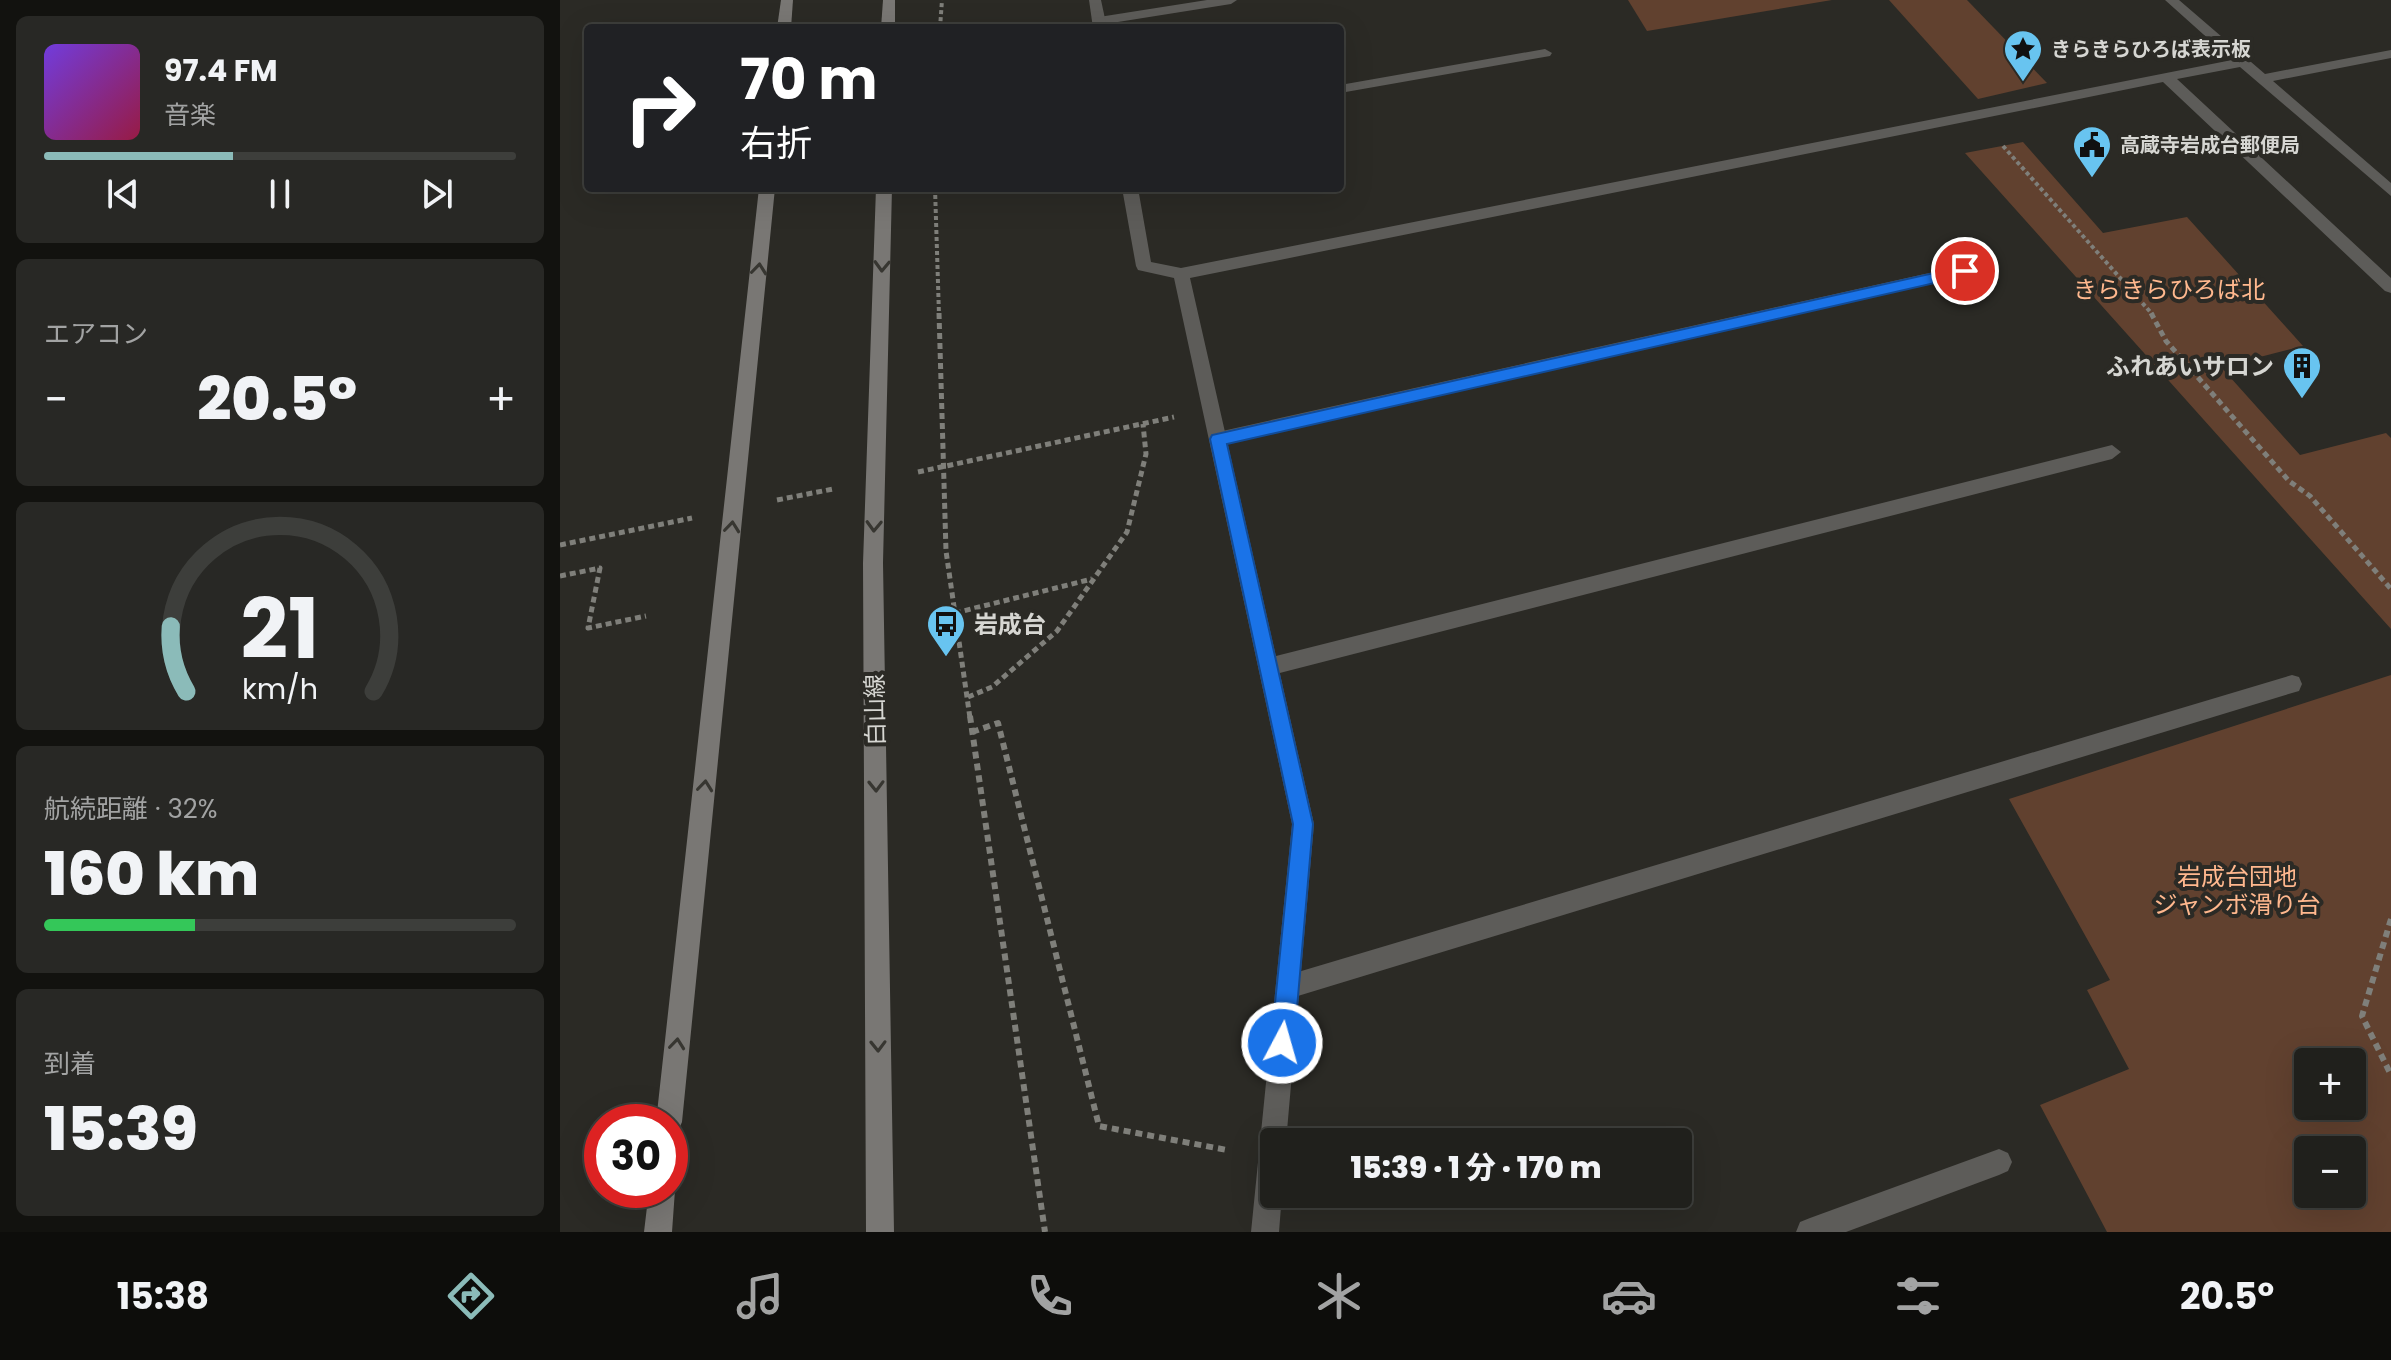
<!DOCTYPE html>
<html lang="ja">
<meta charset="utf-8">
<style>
:root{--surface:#20201c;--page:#282825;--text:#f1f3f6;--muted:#a2a3a3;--line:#3d3e3b;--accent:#8bbbb9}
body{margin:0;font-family:Poppins,"Noto Sans JP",sans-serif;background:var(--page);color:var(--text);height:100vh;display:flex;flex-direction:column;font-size:30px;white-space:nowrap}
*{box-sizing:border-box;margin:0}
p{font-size:26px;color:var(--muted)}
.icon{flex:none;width:44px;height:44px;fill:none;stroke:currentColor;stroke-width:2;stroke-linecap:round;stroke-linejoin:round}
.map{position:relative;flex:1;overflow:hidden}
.drawer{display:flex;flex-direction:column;gap:16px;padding:16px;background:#12120f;width:560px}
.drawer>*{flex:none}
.guide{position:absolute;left:24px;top:24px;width:760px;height:168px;border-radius:8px;box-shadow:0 8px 32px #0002,0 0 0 2px var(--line);background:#202124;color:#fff;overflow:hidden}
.buttons{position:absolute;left:1734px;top:1048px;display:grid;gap:16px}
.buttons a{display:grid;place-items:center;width:72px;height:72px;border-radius:8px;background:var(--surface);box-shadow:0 8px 32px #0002,0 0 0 2px var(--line);font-size:40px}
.speed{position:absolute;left:24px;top:1104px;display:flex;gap:16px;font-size:40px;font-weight:700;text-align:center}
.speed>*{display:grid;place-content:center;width:104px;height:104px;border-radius:50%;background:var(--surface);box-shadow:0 8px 32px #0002,0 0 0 2px var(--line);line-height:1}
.speed .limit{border:12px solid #d22;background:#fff;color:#111}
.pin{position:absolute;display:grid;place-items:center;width:68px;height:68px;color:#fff;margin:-34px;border:4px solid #fff;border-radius:50%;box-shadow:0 2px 8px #0007}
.me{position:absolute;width:88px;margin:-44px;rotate:6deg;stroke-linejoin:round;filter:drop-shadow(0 0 6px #0008)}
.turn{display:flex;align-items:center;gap:28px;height:168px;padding:0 24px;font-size:36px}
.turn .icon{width:104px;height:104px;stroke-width:2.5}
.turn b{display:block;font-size:56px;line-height:68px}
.big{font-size:60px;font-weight:800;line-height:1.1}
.drawer .widget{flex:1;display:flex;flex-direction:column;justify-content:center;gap:12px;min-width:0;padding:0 28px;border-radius:12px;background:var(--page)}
.drawer .dial{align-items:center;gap:0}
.dial svg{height:208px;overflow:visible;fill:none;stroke:var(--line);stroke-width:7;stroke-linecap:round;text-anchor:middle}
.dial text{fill:var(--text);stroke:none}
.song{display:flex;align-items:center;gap:24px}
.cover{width:96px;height:96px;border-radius:12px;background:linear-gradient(135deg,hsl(260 70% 55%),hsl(340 70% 35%))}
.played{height:8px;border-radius:4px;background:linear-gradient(90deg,var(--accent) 40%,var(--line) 40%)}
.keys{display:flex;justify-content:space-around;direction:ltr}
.heat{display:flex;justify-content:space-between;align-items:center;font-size:44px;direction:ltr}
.charge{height:12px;border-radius:6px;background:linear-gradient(90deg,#34c759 32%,var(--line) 0)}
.trip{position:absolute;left:700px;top:1128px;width:432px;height:80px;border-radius:8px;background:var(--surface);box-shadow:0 8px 32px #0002,0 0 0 2px var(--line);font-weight:800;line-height:80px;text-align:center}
.tabs{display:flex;height:128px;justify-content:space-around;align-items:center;background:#0d0d0b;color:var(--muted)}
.tabs .icon{width:56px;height:56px}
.tabs .active{color:var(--accent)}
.tabs b{font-size:36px;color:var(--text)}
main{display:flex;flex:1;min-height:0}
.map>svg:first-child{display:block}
.green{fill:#61412f;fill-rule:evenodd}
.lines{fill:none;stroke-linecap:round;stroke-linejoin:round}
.path-far2{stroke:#7f7f7a;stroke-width:4;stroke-dasharray:4 3;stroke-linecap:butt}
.path-far1{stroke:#7f7f7a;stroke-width:5;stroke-dasharray:6 4;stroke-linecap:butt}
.path{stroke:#7f7f7a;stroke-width:6;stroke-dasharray:7 5;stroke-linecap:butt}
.lane{fill:#5d5c59;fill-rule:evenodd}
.street{fill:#5d5c59;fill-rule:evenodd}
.secondary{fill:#797774;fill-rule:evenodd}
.oneway{stroke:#373631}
.route{fill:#1a73e8;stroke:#114b97;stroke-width:2}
.labels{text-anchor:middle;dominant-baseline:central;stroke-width:8;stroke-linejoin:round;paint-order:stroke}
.far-poi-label{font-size:20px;font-weight:bold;fill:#d6d6d2;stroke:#2b2a25;text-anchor:start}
.park-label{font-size:24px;fill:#ffb88e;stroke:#2b2a25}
.poi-label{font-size:24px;font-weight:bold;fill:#d6d6d2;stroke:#2b2a25;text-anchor:end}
.street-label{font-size:24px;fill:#d6d6d2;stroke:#2b2a25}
</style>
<main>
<section class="drawer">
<div class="widget">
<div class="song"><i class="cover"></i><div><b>97.4 FM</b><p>音楽</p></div></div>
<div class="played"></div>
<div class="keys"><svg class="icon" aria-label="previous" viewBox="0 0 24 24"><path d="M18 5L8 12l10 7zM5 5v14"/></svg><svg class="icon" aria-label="pause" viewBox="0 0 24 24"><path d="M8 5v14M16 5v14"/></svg><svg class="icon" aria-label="next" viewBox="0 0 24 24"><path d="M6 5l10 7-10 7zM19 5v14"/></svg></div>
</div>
<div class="widget"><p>エアコン</p>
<div class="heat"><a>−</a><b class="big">20.5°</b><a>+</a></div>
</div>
<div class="widget dial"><svg viewBox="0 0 100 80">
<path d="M14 69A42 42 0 1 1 86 69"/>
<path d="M14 69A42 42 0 0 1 8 44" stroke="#8bbbb9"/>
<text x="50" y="56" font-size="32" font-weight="700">21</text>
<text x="50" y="72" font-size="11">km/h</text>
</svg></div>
<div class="widget"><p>航続距離 · 32%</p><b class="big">160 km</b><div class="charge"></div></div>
<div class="widget"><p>到着</p><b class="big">15:39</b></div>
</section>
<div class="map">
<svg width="1831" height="1232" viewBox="0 0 1831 1232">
<rect width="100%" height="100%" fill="#2b2a25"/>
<!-- green -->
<g class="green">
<path d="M1068,0H1272L1087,31Z"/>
<path d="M1329,0H1407L1487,83L1418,99Z"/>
<path d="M1463,142L1543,233L1627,217L1743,346L1661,367L1740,455L1826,433L1831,438V629L1405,153Z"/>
<path d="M1831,675V1232H1547L1480,1105L1569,1069L1527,990L1550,980L1449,799ZM1748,1062H1792V1106H1748ZM1748,1150H1792V1194H1748Z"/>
</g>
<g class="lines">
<!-- path-far2 -->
<g class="path-far2">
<path d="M380,28L382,0"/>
<path d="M1443,146L1593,315"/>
<path d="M375,188L379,315"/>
</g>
<!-- path-far1 -->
<g class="path-far1">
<path d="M379,313L386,551L410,718"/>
<path d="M1591,313L1606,341L1729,481L1750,496L1831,589"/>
<path d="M358,472L614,417"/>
<path d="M217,500L273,489"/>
<path d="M0,545L132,518"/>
<path d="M0,576L40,568L28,628L86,616"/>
<path d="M395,613L532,579"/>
<path d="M408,697L432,687L497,631L567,532L586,454L583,424"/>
</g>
<!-- path -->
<g class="path">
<path d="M410,716L485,1232"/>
<path d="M412,732L438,723L539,1126L667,1150"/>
<path d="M1831,919L1802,1016L1831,1075"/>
</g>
<!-- lane -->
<g class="lane">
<path d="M647,0H677L671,4L539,25L532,21L539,17Z"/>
<path d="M985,49L992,53L990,56L780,93V85Z"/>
<path d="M1405,265L1413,271L1411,275L658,446L649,439L658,432Z"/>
<path d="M1552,445L1561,452L1552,459L708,676L701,673L698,667L701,661L708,658Z"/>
<path d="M1732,675L1739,677L1742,684L1739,691L1732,693L728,999L719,996L716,987L719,978L728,975Z"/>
<path d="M1439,1149L1448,1153L1452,1162L1448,1171L1439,1175L1286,1232H1236L1240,1222L1250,1218Z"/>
</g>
<!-- street -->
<g class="street">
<path d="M529,0H541L547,28H533Z"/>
<path d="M1605,0H1619L1705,74L1831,50V58L1713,81L1831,183V196L1680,67L1617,79L1831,278V293L1825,291L1603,82L630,278L754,824L726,1142H714V1194H722L719,1232H691L732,824L614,278L578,270L576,266L562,188H578L591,262L621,268L1672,60Z"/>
</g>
<!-- secondary -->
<g class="secondary">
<path d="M221,0H233L231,28H217Z"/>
<path d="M323,0H335V28H321Z"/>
<path d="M199,188H215L122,1122L118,1131L110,1134V1122H96Z"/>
<path d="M316,188H332L323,563L334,1232H306L303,563Z"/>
<path d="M110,1180L115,1190L112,1232H84L89,1190H110Z"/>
</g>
</g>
<!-- one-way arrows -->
<defs><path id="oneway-chevron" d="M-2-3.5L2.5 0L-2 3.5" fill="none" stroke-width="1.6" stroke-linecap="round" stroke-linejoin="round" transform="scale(2)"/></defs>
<g class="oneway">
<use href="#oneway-chevron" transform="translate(322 266) rotate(92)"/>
<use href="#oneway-chevron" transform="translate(199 269) rotate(-84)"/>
<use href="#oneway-chevron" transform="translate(314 526) rotate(92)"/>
<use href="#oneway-chevron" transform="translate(172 527) rotate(-84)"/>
<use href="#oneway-chevron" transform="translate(145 786) rotate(-84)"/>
<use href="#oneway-chevron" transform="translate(316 786) rotate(89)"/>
<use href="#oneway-chevron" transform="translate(117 1044) rotate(-84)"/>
<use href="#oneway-chevron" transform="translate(318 1046) rotate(89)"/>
</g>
<!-- route -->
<path class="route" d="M1405,266L1412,271L1410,275L667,444L753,824L734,1043L730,1051L722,1054L714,1051L711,1043L733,824L650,439L652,435Z"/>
<!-- icons -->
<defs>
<symbol id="sight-pin" viewBox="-11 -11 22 30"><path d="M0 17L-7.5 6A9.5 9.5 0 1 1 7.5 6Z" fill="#68c4f0" stroke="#2b2a25"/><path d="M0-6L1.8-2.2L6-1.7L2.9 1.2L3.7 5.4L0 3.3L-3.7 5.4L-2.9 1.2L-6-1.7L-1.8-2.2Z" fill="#111"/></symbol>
<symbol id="civic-pin" viewBox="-11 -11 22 30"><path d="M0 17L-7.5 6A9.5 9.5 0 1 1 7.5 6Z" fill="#68c4f0" stroke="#2b2a25"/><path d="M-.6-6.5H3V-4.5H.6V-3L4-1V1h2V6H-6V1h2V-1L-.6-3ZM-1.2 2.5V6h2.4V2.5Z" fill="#111"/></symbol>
<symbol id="building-pin" viewBox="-11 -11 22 30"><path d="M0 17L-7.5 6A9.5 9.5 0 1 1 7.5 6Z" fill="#68c4f0" stroke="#2b2a25"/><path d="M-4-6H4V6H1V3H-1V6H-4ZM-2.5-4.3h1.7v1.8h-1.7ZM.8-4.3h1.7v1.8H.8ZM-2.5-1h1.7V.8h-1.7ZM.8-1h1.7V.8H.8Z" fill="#111"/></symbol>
<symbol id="bus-pin" viewBox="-11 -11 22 30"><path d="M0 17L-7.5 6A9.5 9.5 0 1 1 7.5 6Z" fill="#68c4f0" stroke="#2b2a25"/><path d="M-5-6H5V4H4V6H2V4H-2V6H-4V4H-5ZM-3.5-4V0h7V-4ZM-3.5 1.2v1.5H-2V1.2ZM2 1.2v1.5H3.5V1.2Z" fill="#111"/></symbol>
</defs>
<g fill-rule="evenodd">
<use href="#sight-pin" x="1441" y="27" width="44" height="60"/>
<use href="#civic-pin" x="1510" y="123" width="44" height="60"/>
<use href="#building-pin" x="1720" y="344" width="44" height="60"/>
<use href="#bus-pin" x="364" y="602" width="44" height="60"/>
</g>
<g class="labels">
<!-- far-poi labels -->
<g class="far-poi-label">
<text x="1491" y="49">きらきらひろば表示板</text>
<text x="1560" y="145">高蔵寺岩成台郵便局</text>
</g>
<!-- park labels -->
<g class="park-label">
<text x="1609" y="289">きらきらひろば北</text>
<text x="1677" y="876">岩成台団地<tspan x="1677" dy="28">ジャンボ滑り台</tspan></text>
</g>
<!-- poi labels -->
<g class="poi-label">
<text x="1714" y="366">ふれあいサロン</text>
<text x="414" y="624" text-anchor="start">岩成台</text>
</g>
<!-- street labels -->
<g class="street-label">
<text transform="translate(315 710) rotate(-91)">白山線</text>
</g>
</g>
</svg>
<div class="buttons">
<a>+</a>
<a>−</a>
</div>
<div class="speed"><div class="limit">30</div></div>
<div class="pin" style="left:1405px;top:271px;background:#d93025"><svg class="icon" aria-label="arrive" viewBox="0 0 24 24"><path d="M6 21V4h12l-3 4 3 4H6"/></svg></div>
<svg class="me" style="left:722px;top:1043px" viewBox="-20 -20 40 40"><circle r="17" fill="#1a73e8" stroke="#fff" stroke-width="3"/><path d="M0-11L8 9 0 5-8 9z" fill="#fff"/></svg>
<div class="trip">15:39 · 1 分 · 170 m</div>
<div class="guide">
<div class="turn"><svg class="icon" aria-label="right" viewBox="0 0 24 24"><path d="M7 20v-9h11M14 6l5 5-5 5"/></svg><div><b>70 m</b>右折</div></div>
</div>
</div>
</main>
<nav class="tabs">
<b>15:38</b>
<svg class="icon active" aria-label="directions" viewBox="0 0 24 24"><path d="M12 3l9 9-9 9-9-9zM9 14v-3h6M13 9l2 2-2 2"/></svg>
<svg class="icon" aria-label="music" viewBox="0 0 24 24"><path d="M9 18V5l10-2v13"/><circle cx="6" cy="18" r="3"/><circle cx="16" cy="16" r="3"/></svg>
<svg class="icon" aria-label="phone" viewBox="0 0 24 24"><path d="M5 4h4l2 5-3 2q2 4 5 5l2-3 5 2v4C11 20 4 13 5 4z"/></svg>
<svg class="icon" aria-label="climate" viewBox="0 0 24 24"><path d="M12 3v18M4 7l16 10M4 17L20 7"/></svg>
<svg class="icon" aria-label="car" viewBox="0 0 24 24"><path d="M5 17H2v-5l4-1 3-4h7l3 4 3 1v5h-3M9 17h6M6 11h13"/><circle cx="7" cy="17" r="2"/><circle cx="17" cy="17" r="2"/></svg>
<svg class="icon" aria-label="filters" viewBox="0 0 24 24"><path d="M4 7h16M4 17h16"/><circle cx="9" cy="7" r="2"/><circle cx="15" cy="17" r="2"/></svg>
<b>20.5°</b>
</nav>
